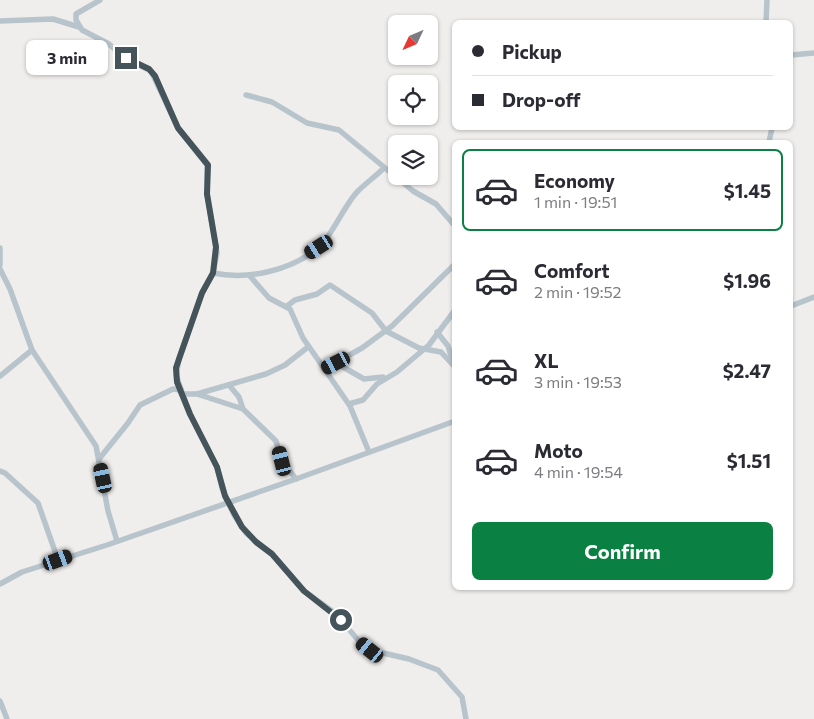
<!DOCTYPE html>
<meta charset="utf-8">
<style>
:root{--surface:#fff;--page:#f2f2f3;--text:#2b2b33;--muted:#7c7c81;--line:#e1e1e2;--accent:#0b8043}
body{margin:0;font-family:Commissioner,sans-serif;background:var(--page);color:var(--text);height:100vh;display:flex;flex-direction:column;font-size:19px;white-space:nowrap}
*{box-sizing:border-box;margin:0}
p{font-size:16px;color:var(--muted)}
.icon{flex:none;width:28px;height:28px;fill:none;stroke:currentColor;stroke-width:2;stroke-linecap:round;stroke-linejoin:round}
.map{position:relative;flex:1;overflow:hidden}
.panel{position:absolute;left:452px;top:140px;width:341px;height:450px;display:flex;flex-direction:column;background:var(--surface);border-radius:8px;box-shadow:0 1px 4px #0004}
.panel>*{flex:none}
.top-card{position:absolute;left:452px;top:20px;width:341px;height:110px;border-radius:8px;box-shadow:0 1px 4px #0004;display:grid;align-content:center;height:110px;padding:0 20px;background:var(--surface)}
.needle{width:32px;rotate:226deg}
.controls{position:absolute;left:388px;top:15px;display:grid;gap:10px}
.controls a{display:grid;place-items:center;width:50px;height:50px;border-radius:8px;background:var(--surface);box-shadow:0 1px 4px #0004;font-size:25px}
.end{position:absolute;width:22px;height:22px;margin:-11px;border:6px solid #45535b;background:#fff;box-shadow:0 0 0 2px #fff}
.from{border-radius:50%}
.bubble{position:absolute;height:35px;border-radius:8px;background:var(--surface);box-shadow:0 1px 4px #0004;font-size:16px;font-weight:700;line-height:35px;text-align:center}
.car{position:absolute;width:15px;height:30px;margin:-15px -8px;border-radius:6px;box-shadow:0 0 4px 1px #0007;background:linear-gradient(#222 24%,#8ab4d8 0 40%,#222 0 76%,#8ab4d8 0 86%,#222 0)}
.top-card b{display:flex;align-items:center;gap:18px;height:48px;font-size:19px}
.top-card b+b{border-top:1px solid var(--line)}
.top-card i{width:12px;height:12px;background:var(--text)}
ul{padding:9px 0 0;list-style:none}
li{display:flex;align-items:center;gap:15px;height:82px;margin:0 10px 8px;padding:0 10px;border:2px solid transparent;border-radius:8px}
li div{flex:1}
li b{display:block;font-size:19px}
li em{font-style:normal;font-weight:700}
li.active{border-color:var(--accent)}
li>.icon{width:45px;height:45px;stroke-width:1.5}
.primary-button{display:flex;gap:10px;margin-top:auto;padding:10px 20px}
.primary-button a{flex:1;height:58px;border-radius:8px;background:var(--accent);color:#fff;font-size:20px;font-weight:700;line-height:58px;text-align:center}
.map>svg:first-child{display:block}
</style>
<div class="map">
<svg width="814" height="719" viewBox="0 0 814 719">
<rect width="100%" height="100%" fill="#f0eded"/>
<g fill="none" stroke-linecap="round" stroke-linejoin="round">
<g stroke="#b8c4cb" stroke-width="5.5">
<polyline points="100,0 76,14 76,20 82,30 109,44 122,56 151,71 178,128 207,165 207,194 217,253 213,273 202,293 179,359 176,375 190,415 217,467 222,488 234,515 246,533 272,554 304,591 335,613 358,640 370,650 409,659 438,670 462,697 466,719"/>
<polyline points="0,21 53,19 79,27"/>
<polyline points="766,22 767,0"/>
<polyline points="791,55 814,53"/>
<polyline points="246,95 272,102 307,123 339,130 413,191 436,204 455,226"/>
<polyline points="769,142 772,128"/>
<polyline points="0,248 0,265"/>
<polyline points="455,256 455,284"/>
<polyline points="0,269 10,289 32,350 96,446 108,511 117,541"/>
<path d="M213,273C248,280 290,271 318,248C333,235 344,205 358,191C366,183 376,176 384,168"/>
<polyline points="249,275 269,298 290,309 303,338 350,406 369,452"/>
<polyline points="287,306 295,300 317,294 330,285 372,313 386,331 419,348 441,352 453,365"/>
<polyline points="791,306 814,297"/>
<polyline points="437,332 448,346 453,363"/>
<polyline points="336,363 364,379 383,377"/>
<polyline points="324,369 362,348 392,326 454,265"/>
<polyline points="0,376 32,350"/>
<polyline points="229,385 239,397 243,409"/>
<polyline points="182,394 197,394 266,374 285,365 308,347"/>
<polyline points="197,394 243,409 276,441 282,461 296,479"/>
<polyline points="349,404 363,400 377,384 397,372 429,345 455,310"/>
<polyline points="99,459 128,423 140,405 173,389 180,390"/>
<polyline points="0,471 5,473 38,503 58,560"/>
<polyline points="0,584 22,572 107,545 296,479 455,421"/>
<polyline points="0,701 7,719"/>
</g>
</g>
<g fill="none" stroke-linecap="round" stroke-linejoin="round">
<polyline stroke="#45535b" stroke-width="6" points="126,58 149,69 155,76 178,128 208,165 207,194 216,247 213,273 202,293 179,359 176,368 177,382 190,414 217,467 225,496 242,527 256,542 272,554 304,591 341,620"/>
</g>
</svg>
<div class="controls">
<a><svg class="needle" viewBox="-14 -14 28 28"><path d="M0-13l5 13h-10z" fill="#e53935"/><path d="M0 13l5-13h-10z" fill="#7c7c81"/></svg></a>
<a><svg class="icon" aria-label="locate" viewBox="0 0 24 24"><circle cx="12" cy="12" r="6"/><path d="M12 2v4M12 18v4M2 12h4M18 12h4"/></svg></a>
<a><svg class="icon" aria-label="layers" viewBox="0 0 24 24"><path d="M12 4l9 5-9 5-9-5zM3 14l9 5 9-5"/></svg></a>
</div>
<i class="end from" style="left:341px;top:620px"></i>
<i class="end" style="left:126px;top:58px"></i>
<div class="bubble" style="left:26px;top:40px;width:82px">3 min</div>
<i class="car" style="left:319px;top:247px;rotate:238deg"></i>
<i class="car" style="left:336px;top:363px;rotate:243deg"></i>
<i class="car" style="left:282px;top:461px;rotate:346deg"></i>
<i class="car" style="left:103px;top:478px;rotate:348deg"></i>
<i class="car" style="left:58px;top:560px;rotate:70deg"></i>
<i class="car" style="left:370px;top:650px;rotate:309deg"></i>
<div class="top-card">
<b><i class="from"></i>Pickup</b>
<b><i></i>Drop-off</b>
</div>
<section class="panel">
<ul>
<li class="active"><svg class="icon" aria-label="car" viewBox="0 0 24 24"><path d="M5 17H2v-5l4-1 3-4h7l3 4 3 1v5h-3M9 17h6M6 11h13"/><circle cx="7" cy="17" r="2"/><circle cx="17" cy="17" r="2"/></svg><div><b>Economy</b><p>1 min · 19:51</p></div><em>$1.45</em></li>
<li><svg class="icon" aria-label="car" viewBox="0 0 24 24"><path d="M5 17H2v-5l4-1 3-4h7l3 4 3 1v5h-3M9 17h6M6 11h13"/><circle cx="7" cy="17" r="2"/><circle cx="17" cy="17" r="2"/></svg><div><b>Comfort</b><p>2 min · 19:52</p></div><em>$1.96</em></li>
<li><svg class="icon" aria-label="car" viewBox="0 0 24 24"><path d="M5 17H2v-5l4-1 3-4h7l3 4 3 1v5h-3M9 17h6M6 11h13"/><circle cx="7" cy="17" r="2"/><circle cx="17" cy="17" r="2"/></svg><div><b>XL</b><p>3 min · 19:53</p></div><em>$2.47</em></li>
<li><svg class="icon" aria-label="car" viewBox="0 0 24 24"><path d="M5 17H2v-5l4-1 3-4h7l3 4 3 1v5h-3M9 17h6M6 11h13"/><circle cx="7" cy="17" r="2"/><circle cx="17" cy="17" r="2"/></svg><div><b>Moto</b><p>4 min · 19:54</p></div><em>$1.51</em></li>
</ul>
<div class="primary-button"><a>Confirm</a></div>
</section>
</div>
